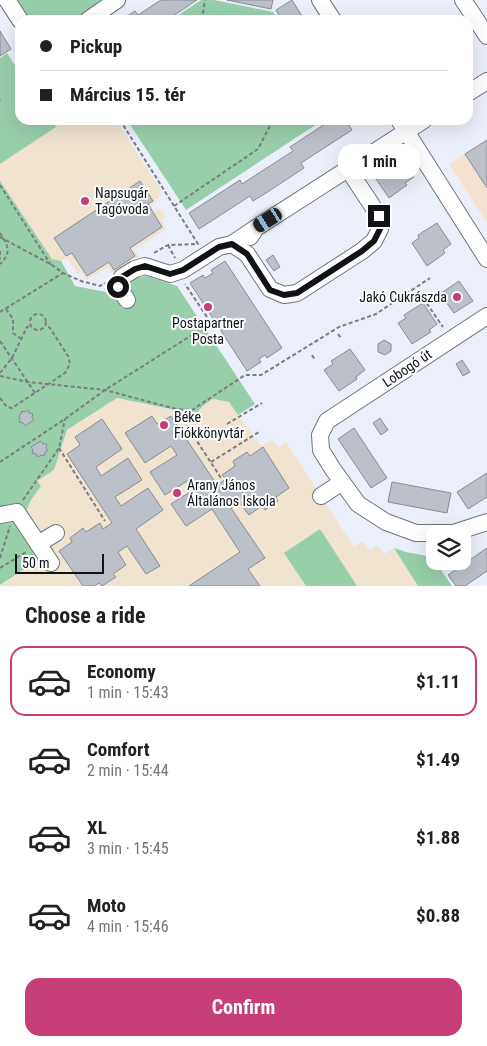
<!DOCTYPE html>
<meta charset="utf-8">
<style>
:root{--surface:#fff;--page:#f2f2f2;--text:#202124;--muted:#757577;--line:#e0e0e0;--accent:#c63d78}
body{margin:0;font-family:"Roboto Condensed",sans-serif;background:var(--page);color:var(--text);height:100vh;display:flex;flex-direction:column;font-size:19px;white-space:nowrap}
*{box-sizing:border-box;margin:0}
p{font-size:16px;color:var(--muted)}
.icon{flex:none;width:28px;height:28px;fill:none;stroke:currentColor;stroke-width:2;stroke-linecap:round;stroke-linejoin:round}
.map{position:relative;height:586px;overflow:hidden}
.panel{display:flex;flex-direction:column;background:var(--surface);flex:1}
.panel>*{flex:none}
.top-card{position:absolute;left:15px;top:15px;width:458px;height:110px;border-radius:15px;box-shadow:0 5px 20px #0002;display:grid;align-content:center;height:110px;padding:0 25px;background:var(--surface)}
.fabs{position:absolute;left:426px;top:525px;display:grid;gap:10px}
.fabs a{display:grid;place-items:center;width:45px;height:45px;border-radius:10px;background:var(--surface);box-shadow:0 5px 20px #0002;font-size:25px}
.scale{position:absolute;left:15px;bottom:12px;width:89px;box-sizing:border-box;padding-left:5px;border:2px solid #101215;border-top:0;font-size:14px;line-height:18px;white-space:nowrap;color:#101215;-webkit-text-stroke:4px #fcfdfe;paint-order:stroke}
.end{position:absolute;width:22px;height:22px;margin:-11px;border:6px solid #101215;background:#fff;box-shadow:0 0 0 2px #fff}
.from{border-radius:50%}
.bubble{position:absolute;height:35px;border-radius:15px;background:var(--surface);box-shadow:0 5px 20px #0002;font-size:16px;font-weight:700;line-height:35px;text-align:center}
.car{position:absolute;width:15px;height:30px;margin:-15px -8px;border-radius:6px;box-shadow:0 0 4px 1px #0007;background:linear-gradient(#222 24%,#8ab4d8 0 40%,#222 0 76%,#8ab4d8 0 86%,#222 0)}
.top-card b{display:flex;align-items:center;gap:18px;height:48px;font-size:19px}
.top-card b+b{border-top:1px solid var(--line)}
.top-card i{width:12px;height:12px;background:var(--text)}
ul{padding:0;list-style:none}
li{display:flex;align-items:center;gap:15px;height:70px;margin:0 10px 8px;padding:0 15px;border:2px solid transparent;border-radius:15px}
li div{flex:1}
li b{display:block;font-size:19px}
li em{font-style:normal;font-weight:700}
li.selected{border-color:var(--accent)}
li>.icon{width:45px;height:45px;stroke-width:1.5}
h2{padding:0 25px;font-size:22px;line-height:60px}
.cta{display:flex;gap:10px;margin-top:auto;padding:10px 25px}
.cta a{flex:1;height:58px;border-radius:15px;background:var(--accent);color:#fff;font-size:20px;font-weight:700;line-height:58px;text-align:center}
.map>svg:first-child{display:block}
</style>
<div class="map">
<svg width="487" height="586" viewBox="0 0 487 586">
<rect width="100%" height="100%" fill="#ebeff9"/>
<polygon fill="#f5e1d2" points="487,140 487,221 486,221 449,164"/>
<g fill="#f0e4d0">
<polygon points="66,120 116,120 161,190 159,198 155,200 156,202 151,206 155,212 161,209 166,217 161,220 166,229 134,250 139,257 113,274 108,267 87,280 81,272 78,274 67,258 61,261 52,259 0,181 0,164"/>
<polygon points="117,398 195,414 205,404 213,399 229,402 238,415 261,446 272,439 278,447 286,442 354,547 363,541 370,550 378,545 384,554 394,548 418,586 0,586 49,553 24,516 31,500 41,486 37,481 54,470 68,430"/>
</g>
<g fill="#98cfab">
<polygon points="16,0 104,0 74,20 29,20"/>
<polygon points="201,0 214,0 273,12 278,20 171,20"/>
<polygon points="7,53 20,73 20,120 51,120 56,127 0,164 0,58"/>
<polygon points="127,120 323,120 186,210"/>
<polygon points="0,181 52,259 61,261 75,286 111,293 122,308 133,300 126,288 134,278 146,276 177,286 255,404 238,415 229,402 213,399 205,404 195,414 117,398 67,430 54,470 37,481 41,486 31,500 24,515 49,553 0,585"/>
<polygon points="320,529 357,586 306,586 284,553"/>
<polygon points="394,548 406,552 432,557 452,586 418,586"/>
</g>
<g fill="#bcc0c9" stroke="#888c94">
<polygon points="161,0 197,0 167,20 121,20 135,11 138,15"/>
<polygon points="227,0 273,0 271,9"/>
<polygon points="292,0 302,16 305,20 282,20 276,10"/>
<polygon points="0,31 11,49 0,56"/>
<polygon points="331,120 346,120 352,130 301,163 304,168 266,193 253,201 250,196 199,229 189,213 240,180 242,184 293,151 290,147"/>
<polygon points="487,140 487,188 465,154"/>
<polygon points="399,156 414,177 405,183 407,185 389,198 374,176 382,171 381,168"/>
<polygon points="140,181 153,201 148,204 162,227 130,248 135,256 114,270 109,262 87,276 72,253 66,256 54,238"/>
<polygon points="437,223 451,244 443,250 445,253 427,266 412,243 419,238 418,235"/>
<polygon points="273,255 280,267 274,271 266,260"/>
<polygon points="225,261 282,348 267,358 265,355 259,359 261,362 247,371 190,283 203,275 205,278 213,273 211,270"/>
<polygon points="459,281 473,301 454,313 440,294"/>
<polygon points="423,303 437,324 429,330 431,332 412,344 398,323 406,318 404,315"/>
<polygon points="384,340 391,344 391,351 385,355 378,352 378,344"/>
<polygon points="350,349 365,370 356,377 357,379 339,391 324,370 333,364 331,361"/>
<polygon points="462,360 470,372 463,376 456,364"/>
<polygon points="28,410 29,413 33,414 32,417 34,420 25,426 23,423 19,422 20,418 19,416 21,414 22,411 25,412"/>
<polygon points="152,416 157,424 171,416 217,485 226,479 222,475 235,466 233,461 247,452 250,456 263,447 289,488 276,497 278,501 265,510 262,506 249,515 239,502 231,508 265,558 248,569 260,586 189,586 240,552 212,509 186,526 171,504 198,487 192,478 165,495 150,472 177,455 171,446 145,463 125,433"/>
<polygon points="380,418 388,430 381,435 373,423"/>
<polygon points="102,419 122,449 96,467 101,476 128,458 142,480 115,497 121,506 148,488 163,510 136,529 160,566 146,574 127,546 118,552 126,565 113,574 116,577 102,586 99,583 94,586 83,586 59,551 72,542 70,538 83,528 86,532 100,523 103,529 112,523 67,454 80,445 75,437"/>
<polygon points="354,428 387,478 371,488 338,439"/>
<polygon points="41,441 43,444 47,444 46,448 48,450 45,452 44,456 41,455 38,457 36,454 32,453 33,450 31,447"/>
<polygon points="487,473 487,497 468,509 457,492"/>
<polygon points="392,482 451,493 447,513 388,502"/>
<polygon points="487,548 487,571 465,586 456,586 448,575"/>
</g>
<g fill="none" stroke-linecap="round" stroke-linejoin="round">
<defs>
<g id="minor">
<polyline points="7,0 20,20"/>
<polyline points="320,0 333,20"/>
<polyline points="463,0 487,36"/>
<polyline points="88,20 117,0"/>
<polyline points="468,93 487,81"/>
<polyline points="399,120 487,259"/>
<polyline points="256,228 232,244 247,254 270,289 284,295 297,293 362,251 374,241 380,229 379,216 348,169"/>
<polyline points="250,237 256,228 424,120"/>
<polyline points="127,300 118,287 122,277 135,269 145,266 170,274 183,270 219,247 232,244"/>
<polyline points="487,316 327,421 320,435 321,450 332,468 358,504 386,522 416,533 453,533 487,522"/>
<polyline points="321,496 342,482"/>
<polyline points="0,515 17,512 51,563"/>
<polyline points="38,544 56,533"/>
</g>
</defs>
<use href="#minor" stroke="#70747c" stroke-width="18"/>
<g stroke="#7a7d83" stroke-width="2" stroke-dasharray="4 2.5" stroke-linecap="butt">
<polyline points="202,20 205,0"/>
<polyline points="0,101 0,100"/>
<polyline points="120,120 198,244 168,245 154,253"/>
<polyline points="0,185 51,265"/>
<polyline points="174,206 258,149 273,120"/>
<path d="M0,233C8,245 12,253 0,264"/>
<polyline points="0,237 52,265 63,273 81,281 100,286 105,283"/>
<polyline points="168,245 175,258"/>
<polyline points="0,251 0,259"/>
<polyline points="423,298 443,327"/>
<polyline points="6,309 13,319 13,333 21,339"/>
<polyline points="0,312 63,273"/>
<circle cx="38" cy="322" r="8"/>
<polyline points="338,334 341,338"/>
<polyline points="0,341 35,393"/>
<polyline points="312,355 315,360"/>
<polyline points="0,373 12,358 27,327 31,326"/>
<polyline points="0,376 28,382 105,390 176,409 192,410 245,375 261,375 339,327 376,314 430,278"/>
<polyline points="0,398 7,407 12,408 65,373 70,364 68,356 50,328 46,325"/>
<polyline points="176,409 221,478"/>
<polyline points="227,424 262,403"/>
<polyline points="59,448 105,521"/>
<polyline points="0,462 65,419 105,390 211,323 185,284"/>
<polyline points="211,462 259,432"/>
<polyline points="23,500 59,448 65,419"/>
<polyline points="0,558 10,526"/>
<polyline points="0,568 26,552"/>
</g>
<use href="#minor" stroke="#fff" stroke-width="16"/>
</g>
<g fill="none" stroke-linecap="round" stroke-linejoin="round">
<polyline stroke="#101215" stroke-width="6" points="118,287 122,277 135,269 145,266 170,274 183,270 219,247 232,244 247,254 270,290 284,295 297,293 362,251 374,241 380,229 379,216"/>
</g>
<g fill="#c63d78" stroke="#fcfdfe" stroke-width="2">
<circle cx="85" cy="201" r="5"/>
<circle cx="457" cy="297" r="5"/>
<circle cx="208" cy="307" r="5"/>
<circle cx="164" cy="425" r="5"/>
<circle cx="177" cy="493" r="5"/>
</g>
<g text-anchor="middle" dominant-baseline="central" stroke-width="4" stroke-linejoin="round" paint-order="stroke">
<g font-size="14" fill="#101215" stroke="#fcfdfe" text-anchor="start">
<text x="95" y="193">Napsugár<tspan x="95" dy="16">Tagóvoda</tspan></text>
<text x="447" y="297" text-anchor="end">Jakó Cukrászda</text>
<text x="208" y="323" text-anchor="middle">Postapartner<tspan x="208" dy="16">Posta</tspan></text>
<text x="174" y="417">Béke<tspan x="174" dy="16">Fiókkönyvtár</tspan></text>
<text x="187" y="485">Arany János<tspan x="187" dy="16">Általános Iskola</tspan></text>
</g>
<g font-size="14" fill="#101215" stroke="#fcfdfe">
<text transform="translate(407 368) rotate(-34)">Lobogó út</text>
</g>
</g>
</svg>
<div class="fabs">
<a><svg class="icon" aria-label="layers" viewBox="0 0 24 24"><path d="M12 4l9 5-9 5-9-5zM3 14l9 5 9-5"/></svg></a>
</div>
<div class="scale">50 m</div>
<i class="end from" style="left:118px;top:287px"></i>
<i class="end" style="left:379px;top:216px"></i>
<div class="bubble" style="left:338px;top:144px;width:82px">1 min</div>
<i class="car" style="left:268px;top:220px;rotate:238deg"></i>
<div class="top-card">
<b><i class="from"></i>Pickup</b>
<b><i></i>Március 15. tér</b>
</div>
</div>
<section class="panel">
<h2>Choose a ride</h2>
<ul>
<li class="selected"><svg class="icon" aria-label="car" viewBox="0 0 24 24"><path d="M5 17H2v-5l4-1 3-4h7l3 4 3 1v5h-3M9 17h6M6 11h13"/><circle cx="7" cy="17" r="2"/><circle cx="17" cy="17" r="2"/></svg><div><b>Economy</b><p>1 min · 15:43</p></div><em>$1.11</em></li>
<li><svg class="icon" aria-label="car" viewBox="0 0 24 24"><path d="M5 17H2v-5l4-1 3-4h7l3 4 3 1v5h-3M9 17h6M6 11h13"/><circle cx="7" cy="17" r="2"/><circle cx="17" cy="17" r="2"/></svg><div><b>Comfort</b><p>2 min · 15:44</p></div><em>$1.49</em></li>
<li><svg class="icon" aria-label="car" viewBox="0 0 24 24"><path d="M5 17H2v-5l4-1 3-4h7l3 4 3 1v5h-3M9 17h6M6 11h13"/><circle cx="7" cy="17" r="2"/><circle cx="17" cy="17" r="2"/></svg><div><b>XL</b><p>3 min · 15:45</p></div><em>$1.88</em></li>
<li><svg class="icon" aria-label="car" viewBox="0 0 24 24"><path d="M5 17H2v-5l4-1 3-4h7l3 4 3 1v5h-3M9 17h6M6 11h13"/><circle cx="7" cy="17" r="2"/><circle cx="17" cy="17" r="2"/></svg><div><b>Moto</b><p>4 min · 15:46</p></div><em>$0.88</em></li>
</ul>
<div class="cta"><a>Confirm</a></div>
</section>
